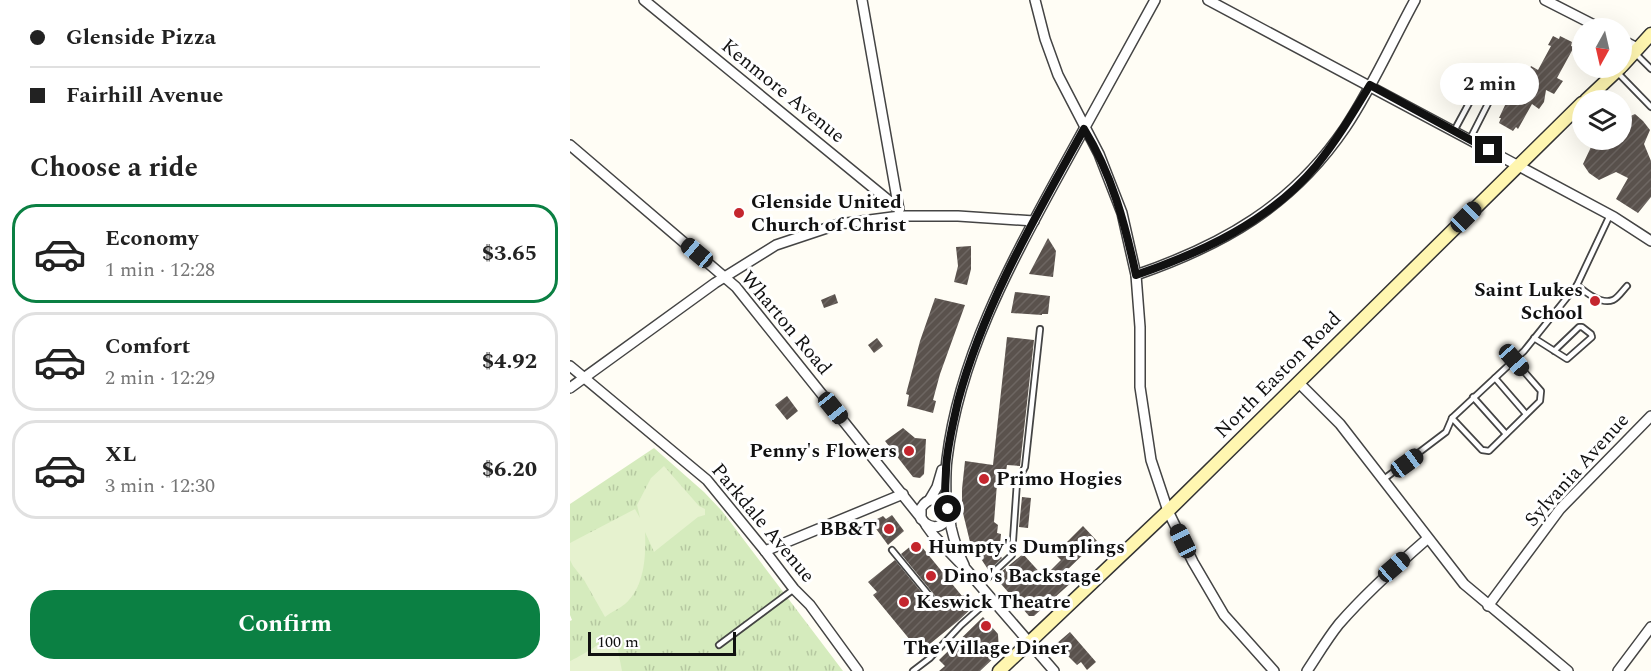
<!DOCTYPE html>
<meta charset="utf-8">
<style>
:root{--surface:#fff;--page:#f6f6f6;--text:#222;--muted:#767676;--line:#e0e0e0;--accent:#0b8043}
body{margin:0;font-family:Spectral,serif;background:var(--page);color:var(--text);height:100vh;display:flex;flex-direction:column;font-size:22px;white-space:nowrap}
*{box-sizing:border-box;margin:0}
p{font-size:20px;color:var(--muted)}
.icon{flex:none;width:33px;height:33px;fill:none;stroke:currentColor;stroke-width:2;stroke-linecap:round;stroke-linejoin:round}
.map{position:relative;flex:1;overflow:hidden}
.drawer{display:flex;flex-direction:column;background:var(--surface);width:570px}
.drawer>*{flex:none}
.hud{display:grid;align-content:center;height:132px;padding:0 30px;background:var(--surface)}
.needle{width:39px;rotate:188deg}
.fabs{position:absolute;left:1002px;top:18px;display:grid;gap:12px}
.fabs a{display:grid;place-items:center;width:60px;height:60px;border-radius:50%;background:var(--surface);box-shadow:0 6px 24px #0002;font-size:30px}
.scale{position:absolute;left:18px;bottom:15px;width:148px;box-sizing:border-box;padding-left:6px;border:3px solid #111;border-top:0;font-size:16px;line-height:21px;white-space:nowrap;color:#111;-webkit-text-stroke:4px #fff;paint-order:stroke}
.end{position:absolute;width:27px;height:27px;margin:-14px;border:8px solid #111;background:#fff;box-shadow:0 0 0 3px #fff}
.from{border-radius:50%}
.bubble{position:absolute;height:42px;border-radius:21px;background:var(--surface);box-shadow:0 6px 24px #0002;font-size:20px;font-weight:700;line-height:42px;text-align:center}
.car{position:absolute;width:18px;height:36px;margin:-18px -9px;border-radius:8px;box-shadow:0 0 4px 2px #0007;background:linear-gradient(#222 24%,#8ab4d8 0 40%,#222 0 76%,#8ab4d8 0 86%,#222 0)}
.hud b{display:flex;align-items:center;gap:21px;height:57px;font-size:22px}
.hud b+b{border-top:2px solid var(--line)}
.hud i{width:15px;height:15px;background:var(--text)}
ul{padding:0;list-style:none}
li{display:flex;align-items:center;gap:18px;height:99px;margin:0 12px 9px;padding:0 18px;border:3px solid var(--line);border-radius:24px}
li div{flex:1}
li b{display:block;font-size:22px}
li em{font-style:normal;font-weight:700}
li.selected{border-color:var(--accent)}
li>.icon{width:54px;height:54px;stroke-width:1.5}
h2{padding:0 30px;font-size:27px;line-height:72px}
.button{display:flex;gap:12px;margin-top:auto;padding:12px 30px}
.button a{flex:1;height:69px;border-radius:24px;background:var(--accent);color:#fff;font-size:24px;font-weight:700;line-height:69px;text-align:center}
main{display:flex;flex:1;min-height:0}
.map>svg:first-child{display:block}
</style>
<main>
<section class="drawer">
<div class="hud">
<b><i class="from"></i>Glenside Pizza</b>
<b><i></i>Fairhill Avenue</b>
</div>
<h2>Choose a ride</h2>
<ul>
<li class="selected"><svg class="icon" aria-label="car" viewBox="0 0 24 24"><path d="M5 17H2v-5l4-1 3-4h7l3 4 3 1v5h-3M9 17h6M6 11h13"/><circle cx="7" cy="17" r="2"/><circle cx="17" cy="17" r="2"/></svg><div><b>Economy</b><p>1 min · 12:28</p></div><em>$3.65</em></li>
<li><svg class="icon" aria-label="car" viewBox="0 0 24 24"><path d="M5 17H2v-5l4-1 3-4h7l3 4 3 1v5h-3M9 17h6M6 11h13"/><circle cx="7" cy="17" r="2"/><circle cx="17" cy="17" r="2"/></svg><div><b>Comfort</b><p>2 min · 12:29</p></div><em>$4.92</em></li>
<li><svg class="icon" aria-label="car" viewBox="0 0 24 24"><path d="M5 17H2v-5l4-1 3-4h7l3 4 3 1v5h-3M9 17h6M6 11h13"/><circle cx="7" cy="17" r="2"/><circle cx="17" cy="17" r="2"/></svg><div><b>XL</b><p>3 min · 12:30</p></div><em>$6.20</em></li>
</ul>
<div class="button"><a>Confirm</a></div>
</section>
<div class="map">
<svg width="1081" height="671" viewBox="0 0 1081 671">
<defs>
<pattern id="park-tufts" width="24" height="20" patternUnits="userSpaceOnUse" patternTransform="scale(1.5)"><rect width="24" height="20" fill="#d5ebbd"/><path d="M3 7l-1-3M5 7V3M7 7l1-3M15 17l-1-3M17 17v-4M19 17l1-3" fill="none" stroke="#b6c8a1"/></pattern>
<pattern id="building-hatch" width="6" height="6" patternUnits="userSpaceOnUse" patternTransform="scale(1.5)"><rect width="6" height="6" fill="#5a524d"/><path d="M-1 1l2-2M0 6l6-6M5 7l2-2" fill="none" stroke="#6d6662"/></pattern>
</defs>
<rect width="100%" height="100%" fill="#fffdf5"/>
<polygon fill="url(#park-tufts)" points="84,448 134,492 152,511 273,671 0,671 0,621 2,620 0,615 0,504"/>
<g fill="#e6f2cf">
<path d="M94,466L129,506L135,509V515L128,517L84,552L75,532C76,555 75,587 55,604C49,609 41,612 35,617L14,580L3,566L0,560V543L65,509L70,518L67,505L81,478Z"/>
<path d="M38,637L46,640L52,671H0V661C9,657 31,644 38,637Z"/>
</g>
<g fill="url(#building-hatch)">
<polygon points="983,36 989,39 990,36 1002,42 1001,46 1004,47 987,78 993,81 984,94 976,90 974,102 969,109 962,104 948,129 946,127 943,131 929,123 931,118 929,118 936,103 928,100 937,82 945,87 950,77 956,75 961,66 968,70 981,46 978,45"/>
<polygon points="1065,114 1073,121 1080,130 1074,144 1081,161 1081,197 1068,213 1046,199 1058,178 1046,172 1029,180 1019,173 1013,164 1021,147 1018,140 1052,140 1052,120"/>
<polygon points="478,238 486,251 483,277 459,274"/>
<polygon points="401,246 401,269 397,285 384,282 388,266 386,247"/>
<polygon points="445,292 480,296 478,314 472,314 472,315 441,313"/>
<polygon points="265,294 268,303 254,308 251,300"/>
<polygon points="365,298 395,305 370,374 363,400 366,401 363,413 337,406 339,395 336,394 350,341"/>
<polygon points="437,337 464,340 450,466 437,465 434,484 427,484 424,522 428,525 427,533 431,534 429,554 432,558 419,571 400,542 392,509 392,489 395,461 423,465"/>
<polygon points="307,338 313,346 304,353 298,345"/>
<polygon points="217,396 228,411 217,420 205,405"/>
<polygon points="333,428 345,438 356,439 354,474 350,478 343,477 315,441"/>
<polygon points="452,497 461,498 458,528 449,527"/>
<polygon points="322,515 334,531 318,545 301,522 313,516 316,519"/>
<polygon points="513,526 527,541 495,572 503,581 464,616 459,616 425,577 453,554 474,577 491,560 485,554"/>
<polygon points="347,541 392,596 394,595 404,606 388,621 350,652 303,595 307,592 298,582 325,560 365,609 370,610 371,603 331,554"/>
<polygon points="413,617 428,634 429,653 410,671 369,671 375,666 369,660"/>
<polygon points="500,632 526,662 517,670 511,662 507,665 486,644"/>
</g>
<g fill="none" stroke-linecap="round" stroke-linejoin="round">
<defs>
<g id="lane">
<polyline points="1066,54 1081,69"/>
<polyline points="1047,72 1081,107"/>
<polyline points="884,131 918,68 932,76 900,139"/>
<path d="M1007,285C1015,292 1031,305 1043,300C1048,298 1053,290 1057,286"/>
<polyline points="964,338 997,359 1022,337 1021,334 1012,327 1009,327 984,351"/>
<polyline points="925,378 956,414"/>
<polyline points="903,397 936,434"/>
<polyline points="882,418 912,450 919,451 970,401 971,391 944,360"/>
<polyline points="814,479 876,432 882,418 954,351 1007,285 1040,215"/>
<polyline points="322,550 368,606"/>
<polyline points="409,586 442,555 447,482 455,467 470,329"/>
<polyline points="149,645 224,589"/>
<polyline points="343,671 360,658 391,625 420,599"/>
</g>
<g id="street">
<polyline points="74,0 329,209"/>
<polyline points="292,0 329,210"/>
<polyline points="465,0 475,39 488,75 529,154 552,213 566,275 570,327 570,387 581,460 598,511 623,562 654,615 704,671"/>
<polyline points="638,0 1044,217 1081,241"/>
<polyline points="975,0 1030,28"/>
<polyline points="1052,40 1069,49"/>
<path d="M0,145L166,287L355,523C366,531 377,525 378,512"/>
<path d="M566,275C653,245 722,206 775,128C802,88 822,42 845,0"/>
<polyline points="0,366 137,480 195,551 224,589 240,605 288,671"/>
<polyline points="728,382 770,424 894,584 998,671"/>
<polyline points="0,388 145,283 206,245 269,224 330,216 388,216 464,221"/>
<polyline points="360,499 367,487 372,470"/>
<path d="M376,505C376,490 375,474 377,459C389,359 438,268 486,180C519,120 552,60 585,0"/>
<path d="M351,519V508C357,498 372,494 377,508C380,513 380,521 381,527C384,540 388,553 394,565"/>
<polyline points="356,525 364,536 395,568 484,671"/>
<polyline points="195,551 333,494"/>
<polyline points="918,606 990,509 1081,416"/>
<path d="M737,671C747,656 757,639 769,624C796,593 826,566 857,539"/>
<polyline points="1048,671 1081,627"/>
</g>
<g id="secondary">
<polyline points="1052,66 1081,34"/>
<polyline points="1016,100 1050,68"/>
<polyline points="429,671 598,511 1012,103"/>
</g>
</defs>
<use href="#lane" stroke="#444" stroke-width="8"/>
<use href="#street" stroke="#444" stroke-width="12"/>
<use href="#secondary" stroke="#333" stroke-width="15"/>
<use href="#lane" stroke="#fff" stroke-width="4.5"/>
<use href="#street" stroke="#fff" stroke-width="9"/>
<use href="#secondary" stroke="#fff6b0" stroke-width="12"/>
</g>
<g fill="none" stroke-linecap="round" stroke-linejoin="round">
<path stroke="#111" stroke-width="8" d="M378,509C373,499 376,481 376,469C377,446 383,424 388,401C414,304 466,216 514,129C542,174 555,224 566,275C633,252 700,221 746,166C767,140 783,113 800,85L919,150"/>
</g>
<g fill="#c4262e" stroke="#fff" stroke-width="2">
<circle cx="169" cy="213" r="6"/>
<circle cx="1025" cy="301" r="6"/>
<circle cx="339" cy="451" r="6"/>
<circle cx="414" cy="479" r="6"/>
<circle cx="319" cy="529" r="6"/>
<circle cx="346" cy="547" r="6"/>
<circle cx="361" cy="576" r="6"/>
<circle cx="334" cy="602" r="6"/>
<circle cx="416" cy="626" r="6"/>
</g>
<g text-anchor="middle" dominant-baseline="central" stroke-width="6" stroke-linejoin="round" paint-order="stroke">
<g font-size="20" fill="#111" stroke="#fff">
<text transform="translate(213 91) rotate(39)">Kenmore Avenue</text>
<text transform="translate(216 323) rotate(50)">Wharton Road</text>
<text transform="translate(708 375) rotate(-45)">North Easton Road</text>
<text transform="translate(1007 470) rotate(-48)">Sylvania Avenue</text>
<text transform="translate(193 523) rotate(50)">Parkdale Avenue</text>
</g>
<g font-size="20" font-weight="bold" fill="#111" stroke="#fff" text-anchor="start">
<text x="181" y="202">Glenside United<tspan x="181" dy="23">Church of Christ</tspan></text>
<text x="1013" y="290" text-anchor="end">Saint Lukes<tspan x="1013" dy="23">School</tspan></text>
<text x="327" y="451" text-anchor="end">Penny's Flowers</text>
<text x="426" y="479">Primo Hogies</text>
<text x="307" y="529" text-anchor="end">BB&amp;T</text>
<text x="358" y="547">Humpty's Dumplings</text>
<text x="373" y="576">Dino's Backstage</text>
<text x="346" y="602">Keswick Theatre</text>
<text x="416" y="648" text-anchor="middle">The Village Diner</text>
</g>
</g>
</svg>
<div class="fabs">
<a><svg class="needle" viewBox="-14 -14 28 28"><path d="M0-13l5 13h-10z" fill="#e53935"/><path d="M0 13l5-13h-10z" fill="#767676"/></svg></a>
<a><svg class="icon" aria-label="layers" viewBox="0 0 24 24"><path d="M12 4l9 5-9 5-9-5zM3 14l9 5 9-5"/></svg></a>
</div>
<div class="scale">100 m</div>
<i class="end from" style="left:378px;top:509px"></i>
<i class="end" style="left:919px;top:150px"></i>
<div class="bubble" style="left:870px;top:63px;width:99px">2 min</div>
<i class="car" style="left:896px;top:217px;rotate:45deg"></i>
<i class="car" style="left:127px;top:253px;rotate:310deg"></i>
<i class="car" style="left:944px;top:360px;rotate:139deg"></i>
<i class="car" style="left:263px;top:408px;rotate:141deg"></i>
<i class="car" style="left:837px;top:463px;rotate:54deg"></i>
<i class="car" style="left:613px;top:541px;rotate:334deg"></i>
<i class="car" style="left:824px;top:567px;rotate:49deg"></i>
</div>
</main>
